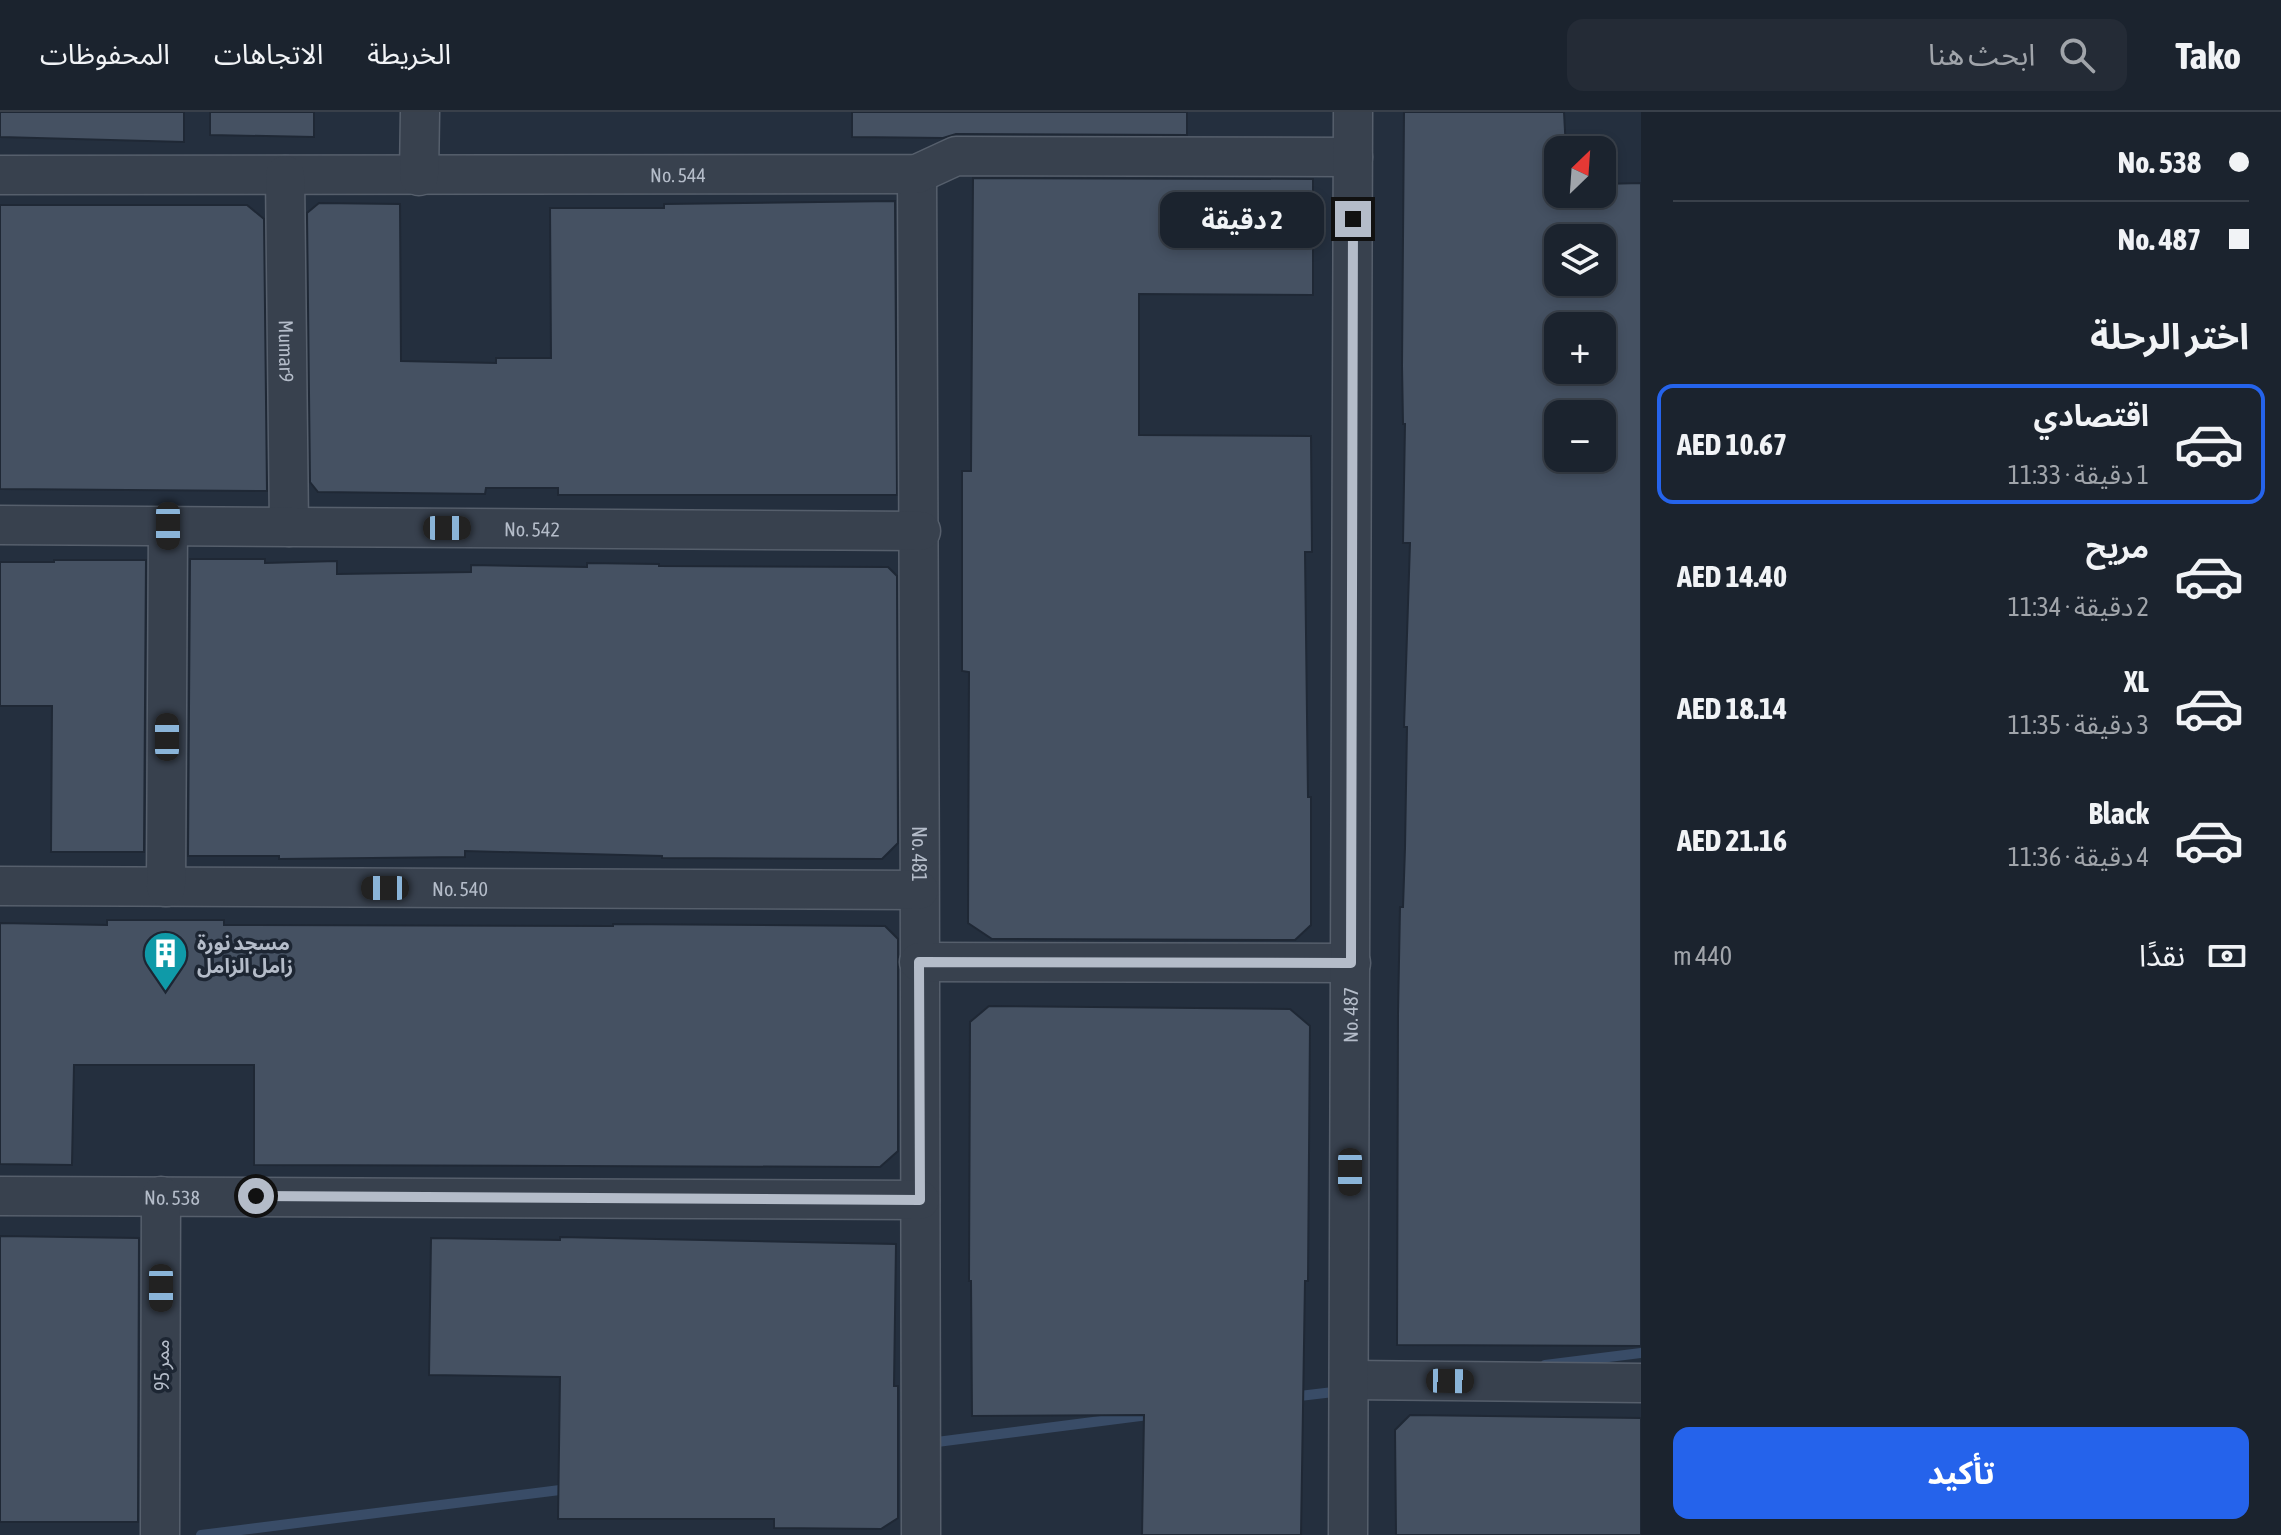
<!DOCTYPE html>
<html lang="ar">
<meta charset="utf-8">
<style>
:root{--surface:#1b232e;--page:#242b36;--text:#f1f3f6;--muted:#a0a4aa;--line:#39404a;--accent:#2563eb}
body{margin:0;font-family:"Asap Condensed","Noto Sans Arabic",sans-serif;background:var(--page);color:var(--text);direction:rtl;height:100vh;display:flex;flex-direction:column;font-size:30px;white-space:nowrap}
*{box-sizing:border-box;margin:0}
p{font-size:26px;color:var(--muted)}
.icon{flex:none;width:44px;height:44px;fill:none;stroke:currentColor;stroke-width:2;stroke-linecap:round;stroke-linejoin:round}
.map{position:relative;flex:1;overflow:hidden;direction:ltr}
.details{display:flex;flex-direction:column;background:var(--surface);width:640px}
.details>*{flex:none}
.guide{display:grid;align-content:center;height:176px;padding:0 32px;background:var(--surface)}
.needle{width:52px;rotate:25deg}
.controls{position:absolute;left:1544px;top:24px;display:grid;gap:16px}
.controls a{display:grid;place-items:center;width:72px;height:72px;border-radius:16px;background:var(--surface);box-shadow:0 4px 12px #0003,0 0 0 2px var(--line);font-size:40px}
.end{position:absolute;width:36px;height:36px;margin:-18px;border:10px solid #b4bcc9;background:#111;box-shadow:0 0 0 4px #111}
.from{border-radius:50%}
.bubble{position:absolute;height:56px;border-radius:16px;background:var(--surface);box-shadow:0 4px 12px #0003,0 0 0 2px var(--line);font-size:26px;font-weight:700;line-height:56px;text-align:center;direction:rtl}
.car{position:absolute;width:24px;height:48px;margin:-24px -12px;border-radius:10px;box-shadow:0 0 6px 2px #0007;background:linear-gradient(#222 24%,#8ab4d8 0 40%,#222 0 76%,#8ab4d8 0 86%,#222 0)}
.guide b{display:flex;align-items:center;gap:28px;height:76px;font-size:30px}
.guide b+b{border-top:2px solid var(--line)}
.guide i{width:20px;height:20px;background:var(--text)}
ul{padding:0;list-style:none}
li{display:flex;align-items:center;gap:24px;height:120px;margin:0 16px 12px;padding:0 16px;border:4px solid transparent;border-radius:16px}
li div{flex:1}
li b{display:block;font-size:30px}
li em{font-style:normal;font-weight:700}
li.selected{border-color:var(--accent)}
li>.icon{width:72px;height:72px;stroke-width:1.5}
h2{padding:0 32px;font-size:36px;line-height:96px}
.pay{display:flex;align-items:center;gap:20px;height:88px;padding:0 32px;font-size:30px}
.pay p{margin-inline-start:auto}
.button{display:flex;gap:16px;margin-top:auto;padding:16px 32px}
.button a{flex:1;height:92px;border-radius:16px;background:var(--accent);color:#fff;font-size:32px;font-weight:700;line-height:92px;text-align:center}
header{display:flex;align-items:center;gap:48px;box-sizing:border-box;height:112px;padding:0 40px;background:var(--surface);border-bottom:2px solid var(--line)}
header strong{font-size:38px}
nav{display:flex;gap:44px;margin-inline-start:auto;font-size:28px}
.search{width:560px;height:72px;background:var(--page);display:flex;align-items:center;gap:20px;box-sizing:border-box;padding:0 28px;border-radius:16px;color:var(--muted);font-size:30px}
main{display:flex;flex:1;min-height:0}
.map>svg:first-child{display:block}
</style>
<header>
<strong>Tako</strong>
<div class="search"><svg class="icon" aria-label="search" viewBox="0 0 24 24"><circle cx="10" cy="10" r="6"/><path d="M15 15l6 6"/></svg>ابحث هنا</div>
<nav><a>الخريطة</a><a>الاتجاهات</a><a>المحفوظات</a></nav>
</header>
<main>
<section class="details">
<div class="guide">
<b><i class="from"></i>No. 538</b>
<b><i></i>No. 487</b>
</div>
<h2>اختر الرحلة</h2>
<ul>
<li class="selected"><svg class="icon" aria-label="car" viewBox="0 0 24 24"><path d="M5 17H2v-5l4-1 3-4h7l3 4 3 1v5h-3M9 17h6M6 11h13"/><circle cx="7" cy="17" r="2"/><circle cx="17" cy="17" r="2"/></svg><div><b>اقتصادي</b><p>1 دقيقة · 11:33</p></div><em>AED 10.67</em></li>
<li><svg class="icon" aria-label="car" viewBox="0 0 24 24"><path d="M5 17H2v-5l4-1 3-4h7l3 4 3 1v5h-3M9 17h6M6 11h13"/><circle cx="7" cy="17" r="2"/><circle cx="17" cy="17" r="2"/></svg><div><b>مريح</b><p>2 دقيقة · 11:34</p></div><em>AED 14.40</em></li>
<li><svg class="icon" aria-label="car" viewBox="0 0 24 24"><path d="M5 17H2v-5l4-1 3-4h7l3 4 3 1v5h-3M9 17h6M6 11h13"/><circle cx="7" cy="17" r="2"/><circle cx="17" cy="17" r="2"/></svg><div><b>XL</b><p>3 دقيقة · 11:35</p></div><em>AED 18.14</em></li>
<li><svg class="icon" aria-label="car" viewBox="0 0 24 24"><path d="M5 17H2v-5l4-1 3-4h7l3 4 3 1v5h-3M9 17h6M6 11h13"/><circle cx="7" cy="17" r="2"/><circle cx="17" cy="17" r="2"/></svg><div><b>Black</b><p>4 دقيقة · 11:36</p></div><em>AED 21.16</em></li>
</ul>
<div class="pay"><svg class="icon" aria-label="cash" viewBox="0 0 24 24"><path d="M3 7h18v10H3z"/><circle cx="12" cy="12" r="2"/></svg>نقدًا<p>440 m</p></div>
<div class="button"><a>تأكيد</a></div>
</section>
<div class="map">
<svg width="1641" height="1423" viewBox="0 0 1641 1423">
<rect width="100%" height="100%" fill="#242f3e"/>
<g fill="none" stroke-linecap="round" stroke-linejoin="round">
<g stroke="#394c67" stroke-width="10">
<polyline points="1545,1253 1641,1241"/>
<polyline points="1291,1285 1342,1279"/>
<polyline points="929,1331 1156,1302"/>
<polyline points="201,1423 568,1377"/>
</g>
</g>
<g fill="#455162" stroke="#1f2835" stroke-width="2" fill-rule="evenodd">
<polygon points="0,0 184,0 184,30 0,25"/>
<polygon points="210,0 314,0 314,25 210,23"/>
<polygon points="852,0 1187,0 1187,23 956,22 943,26 852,25"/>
<path d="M1404,0H1564L1566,38H1558V82H1602V72L1641,71V1234L1397,1233L1398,902L1400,795H1403L1405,736L1407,615H1404L1410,431H1403L1405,312H1403L1402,254ZM1558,126H1602V170H1558ZM1558,214H1602V258H1558ZM1558,302H1602V346H1558Z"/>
<polygon points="973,66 1313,67 1313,183 1139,182 1139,323 1311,324 1312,440 1305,440 1308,685 1311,685 1311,813 1295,828 992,827 968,811 969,560 962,559 962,359 971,359"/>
<polygon points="895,89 897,383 558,383 558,376 486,376 485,382 318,380 310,370 307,101 319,91 400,92 401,249 496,251 496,246 551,246 550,96 664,96 664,92"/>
<polygon points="0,93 247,93 264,107 267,379 0,377"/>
<polygon points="190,447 265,447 265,451 337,449 337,462 471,460 471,453 587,455 587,451 659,452 659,454 888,455 897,464 898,731 882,747 662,746 662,744 465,739 465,745 279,747 279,744 188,744"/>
<polygon points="54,448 146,448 144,740 51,740 52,594 0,594 0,450 54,450"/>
<polygon points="107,808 224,808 224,813 613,814 613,812 885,814 898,827 898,1039 880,1055 254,1053 254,953 74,953 72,1053 0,1052 0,811 107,813"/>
<polygon points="989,894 1290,897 1310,914 1308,1169 1305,1169 1301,1423 1142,1423 1144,1303 972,1304 971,1169 969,1169 970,910"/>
<polygon points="0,1124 139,1126 138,1410 0,1410"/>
<polygon points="560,1125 896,1132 894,1274 898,1274 898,1406 881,1417 774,1416 774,1407 558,1407 560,1265 429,1263 431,1126 560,1128"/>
<polygon points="1410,1303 1641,1306 1641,1423 1396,1423 1395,1318"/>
</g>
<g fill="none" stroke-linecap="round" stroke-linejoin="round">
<defs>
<g id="street">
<path id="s1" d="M917,62C922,516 918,969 921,1423"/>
<path id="s2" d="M0,63L917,62L956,44L1353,45"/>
<path id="s3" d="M285,63L289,415"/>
<polyline points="419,64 420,0"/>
<path id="s4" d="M0,413L921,419"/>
<path id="s5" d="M0,774L919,778"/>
<polyline points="166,775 168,414"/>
<polyline points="919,850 1351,851"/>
<path id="s6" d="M0,1084L920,1088"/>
<polyline points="1350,1268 1641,1271"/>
<polyline points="160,1423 161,1084"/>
<path id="s7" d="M1348,1423L1353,0"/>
</g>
</defs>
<use href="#street" stroke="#565f6c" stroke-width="41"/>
<use href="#street" stroke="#38414e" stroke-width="38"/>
</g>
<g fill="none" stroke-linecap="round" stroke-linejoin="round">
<polyline stroke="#b4bcc9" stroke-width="10" points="256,1084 920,1088 919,850 1351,851 1353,107"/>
</g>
<defs>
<symbol id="building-pin" viewBox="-11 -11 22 30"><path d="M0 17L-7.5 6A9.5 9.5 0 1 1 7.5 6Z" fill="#0f9aa8" stroke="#1d2633"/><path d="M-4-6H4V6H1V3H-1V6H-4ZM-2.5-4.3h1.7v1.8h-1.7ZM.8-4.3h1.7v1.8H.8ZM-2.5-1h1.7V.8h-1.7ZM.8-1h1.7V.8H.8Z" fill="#fff"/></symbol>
</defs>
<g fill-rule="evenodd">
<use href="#building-pin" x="140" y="816" width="51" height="69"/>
</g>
<g text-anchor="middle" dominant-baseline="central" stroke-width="7" stroke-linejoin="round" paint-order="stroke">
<g font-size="20" fill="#b4bcc9" stroke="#1d2633">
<text stroke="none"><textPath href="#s2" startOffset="678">No. 544</textPath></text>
<text stroke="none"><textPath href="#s3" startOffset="176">Mumar9</textPath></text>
<text stroke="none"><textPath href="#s4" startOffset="532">No. 542</textPath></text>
<text stroke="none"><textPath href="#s1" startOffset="680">No. 481</textPath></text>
<text stroke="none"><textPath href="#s5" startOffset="460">No. 540</textPath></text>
<text stroke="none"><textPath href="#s7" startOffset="520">No. 487</textPath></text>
<text stroke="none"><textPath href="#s6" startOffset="172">No. 538</textPath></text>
<text transform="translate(161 1253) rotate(-90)">ممر 95</text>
</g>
<g font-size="20" font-weight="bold" fill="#b4bcc9" stroke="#1d2633" text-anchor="start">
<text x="197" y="830">مسجد نورة<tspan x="197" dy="23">زامل الزامل</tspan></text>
</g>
</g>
</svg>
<div class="controls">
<a><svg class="needle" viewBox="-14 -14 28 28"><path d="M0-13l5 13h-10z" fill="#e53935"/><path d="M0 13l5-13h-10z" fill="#a0a4aa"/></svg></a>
<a><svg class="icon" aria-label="layers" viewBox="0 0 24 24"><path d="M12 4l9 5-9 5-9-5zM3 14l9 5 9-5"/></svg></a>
<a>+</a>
<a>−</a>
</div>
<i class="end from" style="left:256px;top:1084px"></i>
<i class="end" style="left:1353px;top:107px"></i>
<div class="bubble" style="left:1160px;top:80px;width:164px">2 دقيقة</div>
<i class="car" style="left:168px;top:414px;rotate:180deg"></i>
<i class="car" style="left:447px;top:416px;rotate:90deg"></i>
<i class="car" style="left:167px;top:625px;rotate:0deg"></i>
<i class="car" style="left:385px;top:776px;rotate:270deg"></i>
<i class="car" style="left:1350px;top:1060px;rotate:180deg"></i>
<i class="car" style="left:161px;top:1176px;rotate:180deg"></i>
<i class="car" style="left:1450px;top:1269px;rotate:91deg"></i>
</div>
</main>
